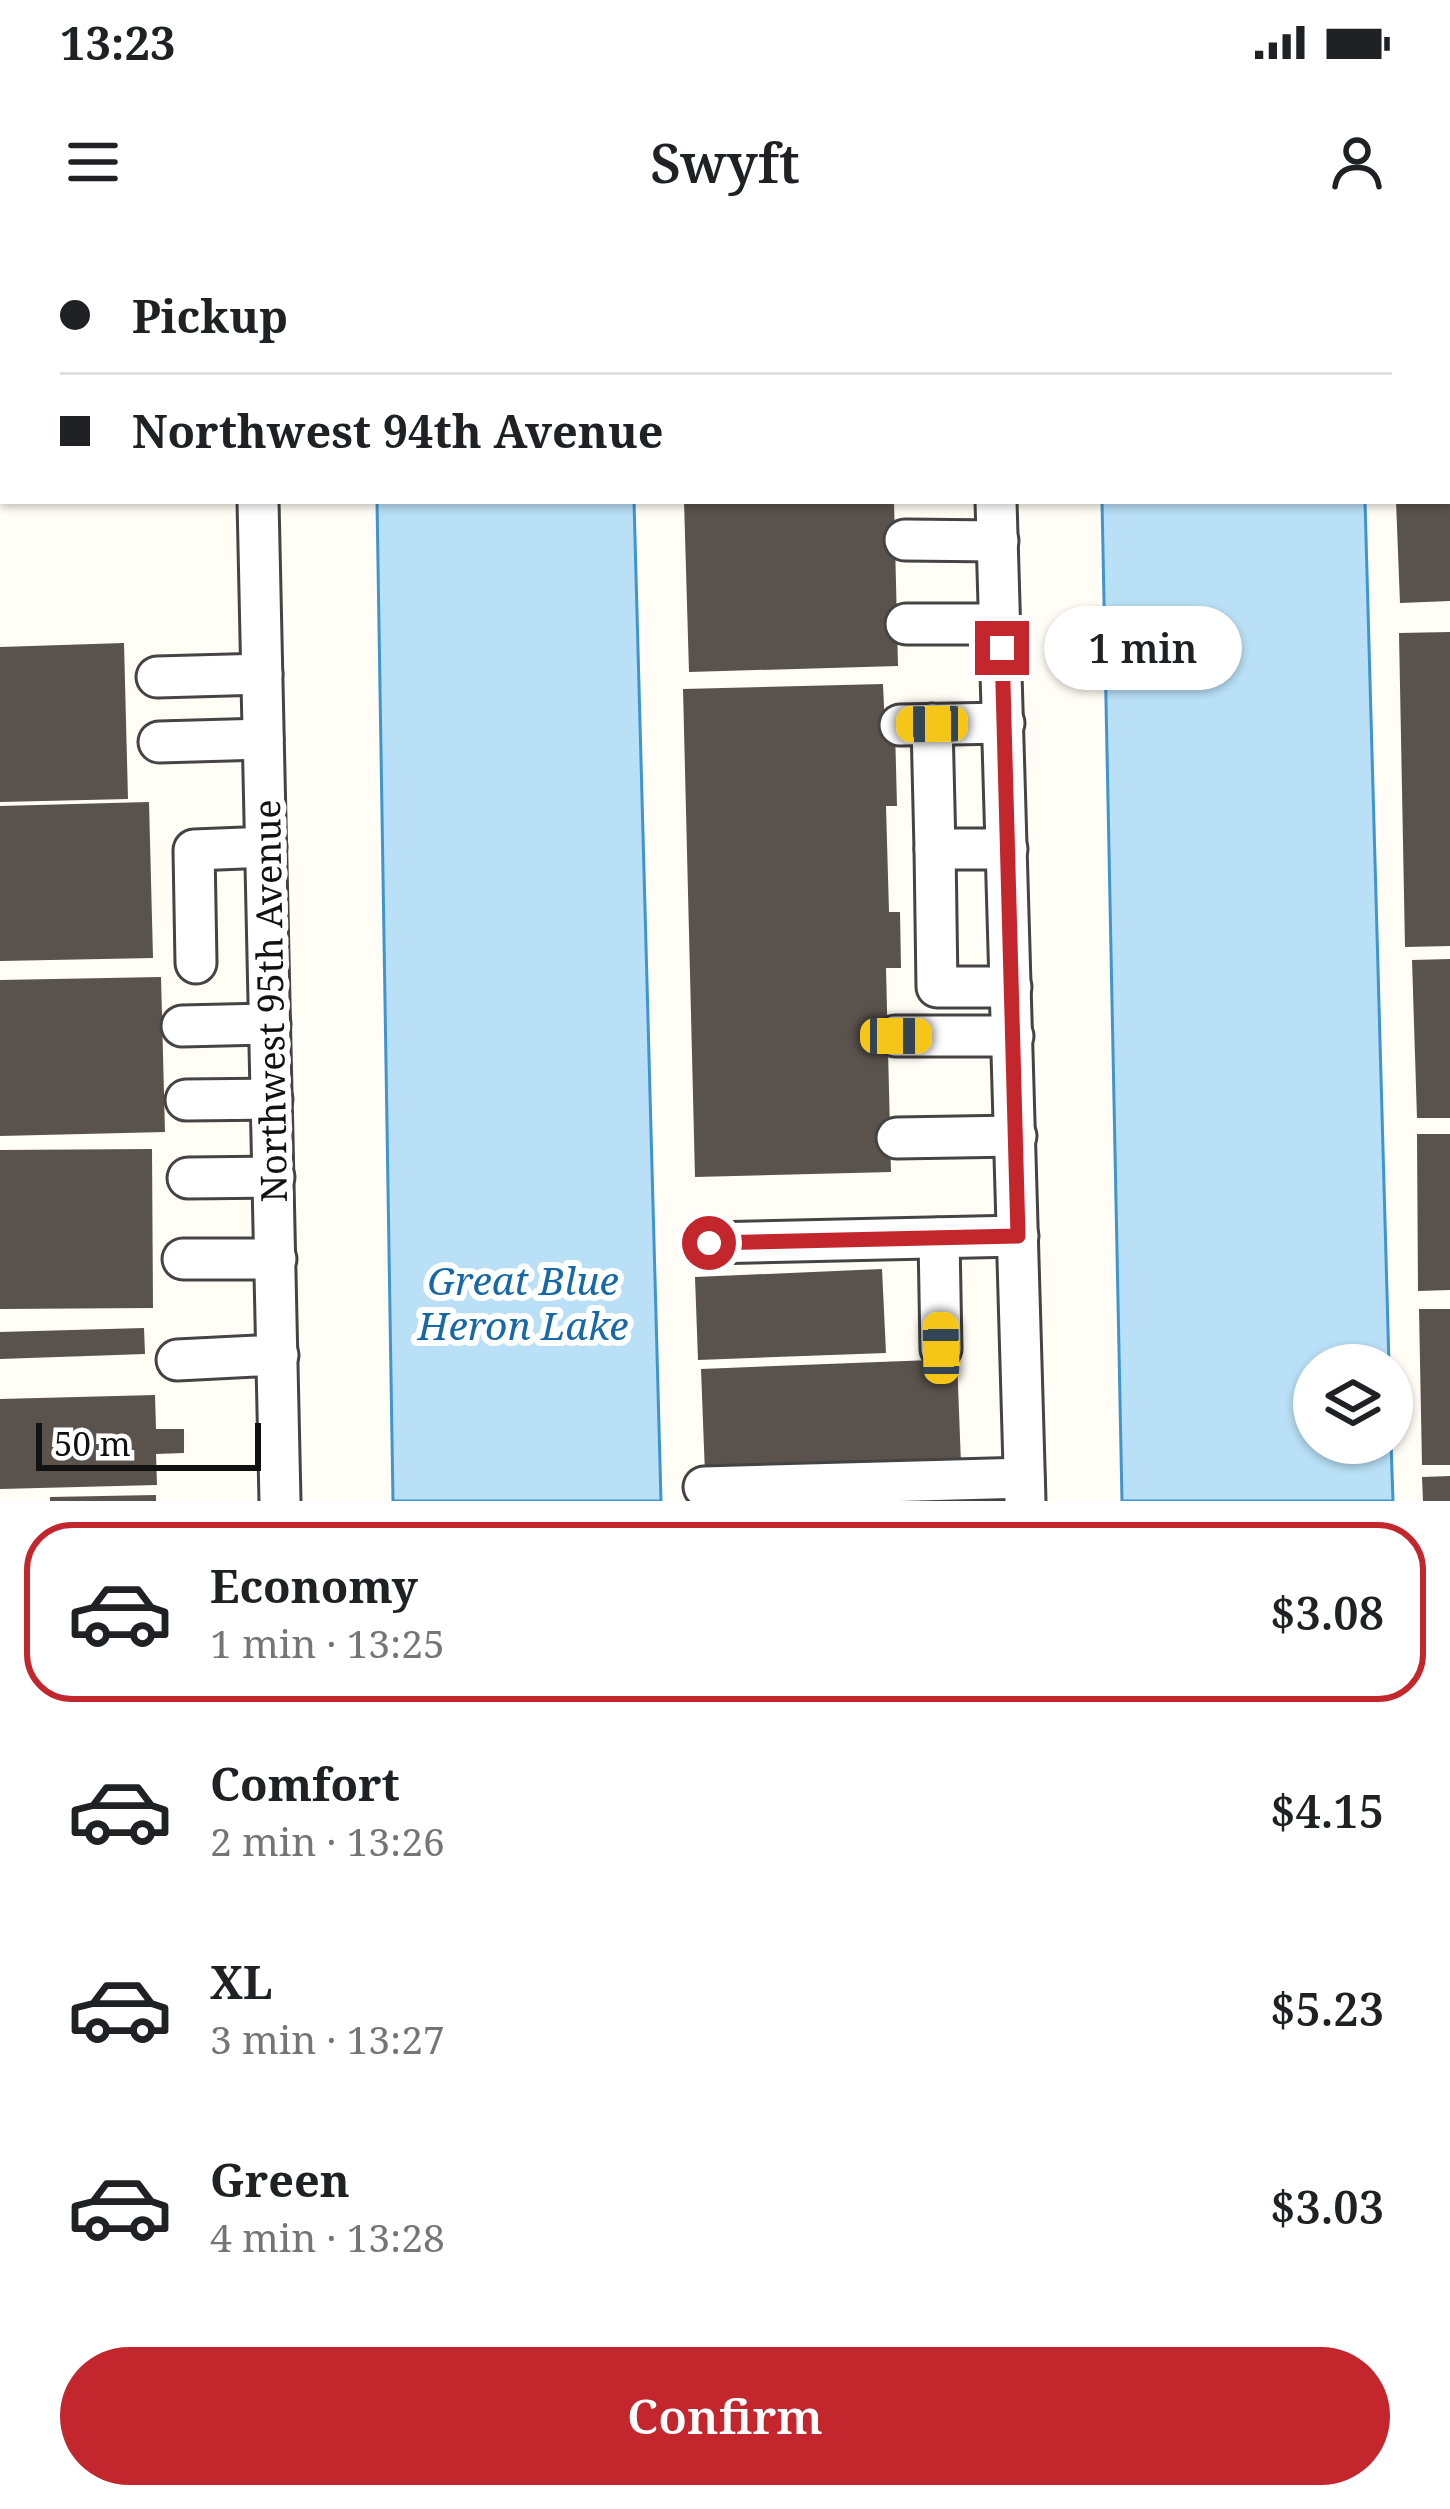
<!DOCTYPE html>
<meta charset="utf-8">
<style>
:root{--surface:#fff;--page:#f6f6f6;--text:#202124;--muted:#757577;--line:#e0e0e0;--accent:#c4262e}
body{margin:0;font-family:"Noto Serif",serif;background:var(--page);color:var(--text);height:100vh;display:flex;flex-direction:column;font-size:45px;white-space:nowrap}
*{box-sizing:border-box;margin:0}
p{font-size:39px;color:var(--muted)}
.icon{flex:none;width:66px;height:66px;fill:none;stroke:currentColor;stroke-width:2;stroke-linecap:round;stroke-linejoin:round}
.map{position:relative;height:1261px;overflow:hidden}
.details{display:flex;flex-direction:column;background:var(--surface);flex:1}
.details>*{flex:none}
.guide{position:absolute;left:0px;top:0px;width:1452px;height:264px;box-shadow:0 3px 9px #0004;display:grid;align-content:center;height:264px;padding:0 60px;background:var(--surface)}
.buttons{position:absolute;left:1293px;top:1104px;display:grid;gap:24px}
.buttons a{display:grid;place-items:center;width:120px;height:120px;border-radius:50%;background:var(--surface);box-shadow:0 3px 9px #0004;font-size:60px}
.scale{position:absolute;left:36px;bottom:30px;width:225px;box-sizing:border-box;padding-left:12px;border:6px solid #111;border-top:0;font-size:33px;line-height:42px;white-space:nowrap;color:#111;-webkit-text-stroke:9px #fff;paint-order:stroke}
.end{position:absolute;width:54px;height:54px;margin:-27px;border:15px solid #c4262e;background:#fff;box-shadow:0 0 0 6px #fff}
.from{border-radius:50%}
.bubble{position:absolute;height:84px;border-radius:42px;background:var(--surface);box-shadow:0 3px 9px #0004;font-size:39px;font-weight:600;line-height:84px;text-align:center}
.car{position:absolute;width:36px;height:72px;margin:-36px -18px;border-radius:15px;box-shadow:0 0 9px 3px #0007;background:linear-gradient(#f5c518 24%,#345 0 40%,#f5c518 0 76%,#345 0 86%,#f5c518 0)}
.guide b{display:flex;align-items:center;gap:42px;height:114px;font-size:45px}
.guide b+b{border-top:3px solid var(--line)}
.guide i{width:30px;height:30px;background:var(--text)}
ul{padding:21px 0 0;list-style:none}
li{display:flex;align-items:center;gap:36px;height:180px;margin:0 24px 18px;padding:0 36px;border:6px solid transparent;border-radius:48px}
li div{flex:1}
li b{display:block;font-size:45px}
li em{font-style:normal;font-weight:600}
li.selected{border-color:var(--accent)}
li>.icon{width:108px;height:108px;stroke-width:1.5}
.cta{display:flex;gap:24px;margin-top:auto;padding:24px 60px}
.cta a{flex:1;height:138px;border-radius:72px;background:var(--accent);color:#fff;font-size:48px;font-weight:600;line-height:138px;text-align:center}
.status{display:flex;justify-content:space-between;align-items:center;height:84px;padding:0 60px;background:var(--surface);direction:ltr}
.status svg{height:33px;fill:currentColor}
header{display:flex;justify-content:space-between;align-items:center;height:156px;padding:0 60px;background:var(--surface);font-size:54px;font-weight:600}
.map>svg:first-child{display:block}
</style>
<div class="status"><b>13:23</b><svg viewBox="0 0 49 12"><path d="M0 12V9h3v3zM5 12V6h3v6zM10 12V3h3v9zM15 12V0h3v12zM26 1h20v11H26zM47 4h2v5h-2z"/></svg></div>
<header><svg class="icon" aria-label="menu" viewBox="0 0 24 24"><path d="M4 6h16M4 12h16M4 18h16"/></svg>Swyft<svg class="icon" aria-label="person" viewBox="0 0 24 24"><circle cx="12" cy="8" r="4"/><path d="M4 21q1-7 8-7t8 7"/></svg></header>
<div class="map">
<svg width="1450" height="1261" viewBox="0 0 1450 1261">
<rect width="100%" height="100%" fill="#fffdf5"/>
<g fill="#b9e0f7" stroke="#3f96cf" stroke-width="3">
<polygon points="377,261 634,261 661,1261 393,1261"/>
<polygon points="1102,261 1365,261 1389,1125 1314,1125 1314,1203 1391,1203 1393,1261 1122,1261"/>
</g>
<g fill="#5a524d">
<polygon points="684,261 894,261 898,426 689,432"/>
<polygon points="1396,261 1450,261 1450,361 1400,363"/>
<polygon points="1450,392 1450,706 1405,707 1399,393"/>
<polygon points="124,403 128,559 0,562 0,407"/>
<polygon points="883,444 885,489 895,489 897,566 886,566 889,672 900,672 901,728 886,728 891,932 695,937 683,449"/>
<polygon points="149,562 153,718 0,721 0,566"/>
<polygon points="1450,719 1450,878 1417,878 1412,720"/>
<polygon points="161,737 165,892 0,896 0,740"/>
<polygon points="1417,894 1450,894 1450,1050 1418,1051"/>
<polygon points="152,909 153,1068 0,1069 0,910"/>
<polygon points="882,1029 886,1113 698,1120 695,1037"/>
<polygon points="1419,1069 1450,1069 1450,1225 1422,1225"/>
<polygon points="144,1088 145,1114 0,1119 0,1092"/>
<polygon points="957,1119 961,1224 705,1234 701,1129"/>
<polygon points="155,1155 156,1189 184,1189 184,1213 156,1214 157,1245 0,1249 0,1159"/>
<polygon points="1450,1236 1450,1261 1423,1261 1422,1237"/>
<polygon points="156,1255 156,1261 50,1261 50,1257"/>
</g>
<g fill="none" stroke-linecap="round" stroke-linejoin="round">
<defs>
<g id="minor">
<polyline points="181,0 181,3"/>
<polyline points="250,0 250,3"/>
<polyline points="694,0 694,3"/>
<polyline points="985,0 985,3"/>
<polyline points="258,261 280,1261"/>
<polyline points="996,261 1025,1261"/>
<polyline points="905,300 998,301"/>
<polyline points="906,384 1001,384"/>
<polyline points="157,437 262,434"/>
<polyline points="932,484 935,609 1007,609"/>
<polyline points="900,485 1004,483"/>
<polyline points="159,502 263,499"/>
<polyline points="935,609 937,747 1011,747"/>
<polyline points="196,723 194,610 266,607"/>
<polyline points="182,786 270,784"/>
<polyline points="895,796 1013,796"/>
<polyline points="186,860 272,859"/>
<polyline points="897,898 1016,896"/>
<polyline points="188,938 274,937"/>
<polyline points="939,998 941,1109"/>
<polyline points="709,1003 1018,996"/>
<polyline points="183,1019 276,1019"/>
<polyline points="177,1120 278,1115"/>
<polyline points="704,1247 1024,1238"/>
</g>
</defs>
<use href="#minor" stroke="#444" stroke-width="45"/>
<use href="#minor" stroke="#fff" stroke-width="39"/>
</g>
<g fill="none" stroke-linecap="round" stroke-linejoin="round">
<polyline stroke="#c4262e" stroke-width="15" points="709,1003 1018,996 1002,408"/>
</g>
<g text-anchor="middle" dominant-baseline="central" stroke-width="12" stroke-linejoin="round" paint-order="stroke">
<g font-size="36" fill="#111" stroke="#fff">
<text transform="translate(270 761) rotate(-91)">Northwest 95th Avenue</text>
</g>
<g font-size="39" font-style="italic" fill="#1768a6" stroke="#fff">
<text x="523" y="1039">Great Blue<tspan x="523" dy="45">Heron Lake</tspan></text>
</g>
</g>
</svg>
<div class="buttons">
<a><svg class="icon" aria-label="layers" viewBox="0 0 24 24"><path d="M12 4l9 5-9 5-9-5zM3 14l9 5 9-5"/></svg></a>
</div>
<div class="scale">50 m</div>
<i class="end from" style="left:709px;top:1003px"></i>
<i class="end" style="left:1002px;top:408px"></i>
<div class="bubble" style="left:1044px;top:366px;width:198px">1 min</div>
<i class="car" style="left:932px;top:484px;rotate:269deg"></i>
<i class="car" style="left:896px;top:796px;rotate:90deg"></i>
<i class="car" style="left:941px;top:1108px;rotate:359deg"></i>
<div class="guide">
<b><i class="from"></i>Pickup</b>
<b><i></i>Northwest 94th Avenue</b>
</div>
</div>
<section class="details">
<ul>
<li class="selected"><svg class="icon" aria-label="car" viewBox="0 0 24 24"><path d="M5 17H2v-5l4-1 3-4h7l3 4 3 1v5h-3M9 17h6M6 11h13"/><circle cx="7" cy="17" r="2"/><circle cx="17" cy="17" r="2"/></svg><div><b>Economy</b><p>1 min · 13:25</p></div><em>$3.08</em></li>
<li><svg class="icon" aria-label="car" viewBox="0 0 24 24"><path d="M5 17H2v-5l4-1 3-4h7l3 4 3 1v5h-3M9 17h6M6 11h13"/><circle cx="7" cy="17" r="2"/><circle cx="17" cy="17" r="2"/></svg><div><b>Comfort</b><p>2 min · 13:26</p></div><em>$4.15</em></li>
<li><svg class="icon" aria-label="car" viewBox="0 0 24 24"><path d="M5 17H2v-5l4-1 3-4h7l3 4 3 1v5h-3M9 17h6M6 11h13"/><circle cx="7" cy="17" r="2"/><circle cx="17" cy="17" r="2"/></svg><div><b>XL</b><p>3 min · 13:27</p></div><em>$5.23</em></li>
<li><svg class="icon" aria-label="car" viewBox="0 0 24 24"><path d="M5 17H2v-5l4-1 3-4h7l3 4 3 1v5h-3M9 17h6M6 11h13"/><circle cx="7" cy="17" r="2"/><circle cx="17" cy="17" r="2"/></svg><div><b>Green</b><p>4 min · 13:28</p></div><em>$3.03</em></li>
</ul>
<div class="cta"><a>Confirm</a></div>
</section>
